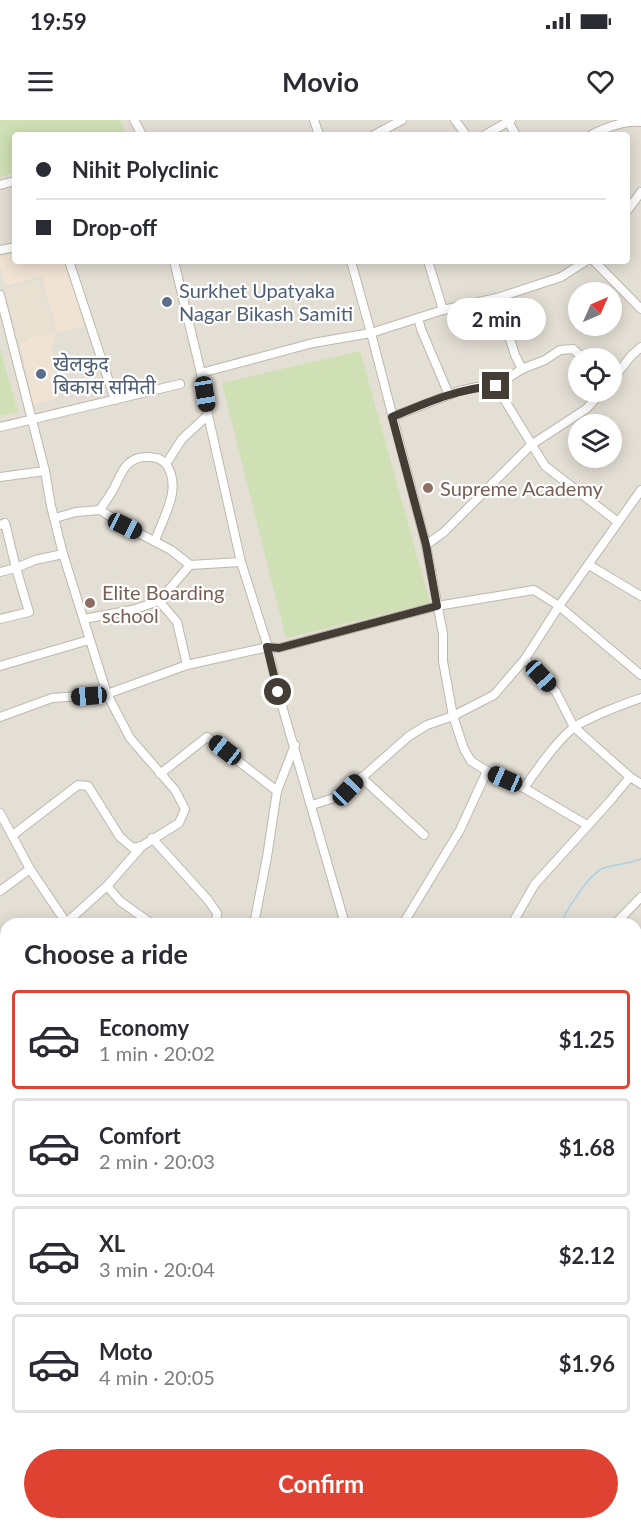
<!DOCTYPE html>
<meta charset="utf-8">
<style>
:root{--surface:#fff;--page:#f7f7f7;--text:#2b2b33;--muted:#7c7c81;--line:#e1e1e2;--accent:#df4230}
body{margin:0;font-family:Lato,"Noto Sans Devanagari",sans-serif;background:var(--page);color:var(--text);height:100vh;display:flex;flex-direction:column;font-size:22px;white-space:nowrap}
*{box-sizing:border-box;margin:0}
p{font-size:20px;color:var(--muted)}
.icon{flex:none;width:33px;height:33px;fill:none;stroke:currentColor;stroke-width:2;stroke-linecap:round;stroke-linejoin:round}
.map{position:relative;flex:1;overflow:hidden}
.drawer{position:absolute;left:0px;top:798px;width:642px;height:612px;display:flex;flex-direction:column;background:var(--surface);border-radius:18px 18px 0 0;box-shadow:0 3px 15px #0003}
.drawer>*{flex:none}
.banner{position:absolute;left:12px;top:12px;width:618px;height:132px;border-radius:6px;box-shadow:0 3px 15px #0003;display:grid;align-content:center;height:132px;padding:0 24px;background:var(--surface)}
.needle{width:39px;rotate:45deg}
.tools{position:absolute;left:568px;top:162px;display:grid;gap:12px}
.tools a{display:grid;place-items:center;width:54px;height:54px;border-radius:50%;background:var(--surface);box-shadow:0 3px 15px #0003;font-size:30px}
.end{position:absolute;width:27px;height:27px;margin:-14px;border:8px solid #433d36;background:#fff;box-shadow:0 0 0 3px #fff}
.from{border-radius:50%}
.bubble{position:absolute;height:42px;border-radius:21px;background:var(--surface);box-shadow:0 3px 15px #0003;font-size:20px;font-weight:700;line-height:42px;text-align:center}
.car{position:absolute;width:18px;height:36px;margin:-18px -9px;border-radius:8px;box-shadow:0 0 4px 2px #0007;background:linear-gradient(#222 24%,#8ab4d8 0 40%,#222 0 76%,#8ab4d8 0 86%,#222 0)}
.banner b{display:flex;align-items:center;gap:21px;height:57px;font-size:22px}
.banner b+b{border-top:2px solid var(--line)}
.banner i{width:15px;height:15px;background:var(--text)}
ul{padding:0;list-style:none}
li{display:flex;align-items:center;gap:18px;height:99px;margin:0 12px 9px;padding:0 12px;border:3px solid var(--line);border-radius:6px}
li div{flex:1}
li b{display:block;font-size:22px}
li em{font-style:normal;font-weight:700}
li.on{border-color:var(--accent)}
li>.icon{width:54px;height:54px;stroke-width:1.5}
h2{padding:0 24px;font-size:27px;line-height:72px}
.cta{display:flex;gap:12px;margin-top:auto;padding:12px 24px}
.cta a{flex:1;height:69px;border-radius:36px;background:var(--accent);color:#fff;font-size:24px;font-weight:700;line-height:69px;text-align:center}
.status{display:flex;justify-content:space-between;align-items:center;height:42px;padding:0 30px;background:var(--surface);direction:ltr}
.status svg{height:16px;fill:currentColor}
header{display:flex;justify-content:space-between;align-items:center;height:78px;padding:0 24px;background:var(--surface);font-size:27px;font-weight:700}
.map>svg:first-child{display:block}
</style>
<div class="status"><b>19:59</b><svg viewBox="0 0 49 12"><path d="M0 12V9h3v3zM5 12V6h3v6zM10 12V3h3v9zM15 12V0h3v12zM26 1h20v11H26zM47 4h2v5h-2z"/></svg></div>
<header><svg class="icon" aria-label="menu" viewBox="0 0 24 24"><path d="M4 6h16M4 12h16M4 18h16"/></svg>Movio<svg class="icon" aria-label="heart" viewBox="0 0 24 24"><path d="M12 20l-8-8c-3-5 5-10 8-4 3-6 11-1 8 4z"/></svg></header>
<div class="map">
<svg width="641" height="1410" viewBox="0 0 641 1410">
<rect width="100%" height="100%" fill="#f1ede6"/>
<g fill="#e4dfd5" fill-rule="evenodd">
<path d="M121,0H641V1287L636,1278V804H6V1404H290L281,1410H0V296L18,292L0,228V57L15,53V141H627V15H125ZM579,172H612V206H579ZM579,238H612V272H579ZM579,304H612V338H579Z"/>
<polygon points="641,1382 641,1410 593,1410 604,1404 636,1404 636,1385"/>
</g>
<g fill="#f0e3d4">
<polygon points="15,133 15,141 37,141 40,149 39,143 68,141 84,206 57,213 42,156 5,166 0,146 0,137"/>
<polygon points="55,214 52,230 57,278 34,285 20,224 34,216"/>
</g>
<polygon fill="#e8e1d2" points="40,159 55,214 34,216 20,224 5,169"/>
<g fill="#cee0b4">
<polygon points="0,0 121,0 125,15 15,15 15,53 0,57"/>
<polygon points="0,228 18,292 0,296"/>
<polygon points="360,231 430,483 286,518 222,263"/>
</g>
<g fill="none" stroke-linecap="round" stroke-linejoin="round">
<g stroke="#aad0e6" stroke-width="1.5">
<path d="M560,804C567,790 589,753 604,748C616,744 629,744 641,739"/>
<polyline points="0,1143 6,1140"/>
</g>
<polyline stroke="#c3c1be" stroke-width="42" points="471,1410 482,1404"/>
<defs>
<g id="minor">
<polyline points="134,0 142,15"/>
<polyline points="314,0 319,15"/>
<polyline points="455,0 466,15"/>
<polyline points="507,0 516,15"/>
<polyline points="374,15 402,0"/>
<polyline points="485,15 511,0"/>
<path d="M591,15C605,8 625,0 641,2"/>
<polyline points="0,65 15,61"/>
<polyline points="627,91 641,72"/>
<polyline points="0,130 15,127"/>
<polyline points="69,141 115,280"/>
<polyline points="174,141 201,253 208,295 241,442 268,527 278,572 345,804"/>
<polyline points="351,141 371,213 426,425 443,514 443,541 453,596 464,629 471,641 487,651 524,668 587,705"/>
<polyline points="428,141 443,190"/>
<polyline points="594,141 641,189"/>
<polyline points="0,175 45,351 51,386 63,434 107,574 130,618 175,670 185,689 179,703 142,726 133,728 120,717 88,666 78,665 13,715"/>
<polyline points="497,178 515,235 522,249"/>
<polyline points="418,198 421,209 449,275"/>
<polyline points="201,253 313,223 371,213 443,190 497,178 561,157 586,141"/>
<polyline points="612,260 631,236 641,227"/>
<polyline points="496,266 545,346 618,402"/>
<polyline points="392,297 459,271 477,267 496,266 522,249 545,240 560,230 573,229 583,238"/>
<polyline points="0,307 180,264"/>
<polyline points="0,357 45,351"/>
<path d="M100,390C104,383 109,377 113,370C122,353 125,336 149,337C158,338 160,338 166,344L182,319L208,295"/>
<polyline points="55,398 76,392 100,390 125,406 171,430 190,445 241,442"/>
<polyline points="0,405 5,403 16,448 29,492 0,499"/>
<path d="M155,421C163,397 183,368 166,344"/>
<polyline points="426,425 444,412 531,325 586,289 602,272"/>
<polyline points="589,445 641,476"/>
<polyline points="0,452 16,448 35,440 63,434"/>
<polyline points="159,481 177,502 187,545"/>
<polyline points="84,499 132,490 159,481 190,445"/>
<polyline points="525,539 556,572 574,607 630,657 641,664"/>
<polyline points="0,546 89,520"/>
<polyline points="0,597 52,578 107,574 187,545 268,527 279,528 437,486 534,470 559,486 641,555"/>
<polyline points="160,654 207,617 277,671"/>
<polyline points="361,657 424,715"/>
<path d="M524,668C536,651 559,617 576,606C596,594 619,586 641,578"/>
<polyline points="312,685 334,678 348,670 409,616 427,605 453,596 494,575 525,539 559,486 641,370"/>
<polyline points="0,693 30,749 67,804"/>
<polyline points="152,718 208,780 217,793 216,804"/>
<polyline points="107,766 120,781 152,804"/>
<polyline points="0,771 30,749"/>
<polyline points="66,803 107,766 142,726"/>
<polyline points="254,804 267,737 277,671 295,625"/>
<polyline points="403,804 460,710 487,651"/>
<polyline points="512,804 535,764 611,680 630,657"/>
<polyline points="615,804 641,777"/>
<polyline points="0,839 6,849"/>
<polyline points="0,881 6,877"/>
<polyline points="0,975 6,972"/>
<polyline points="636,997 641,1001"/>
<polyline points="0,1033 6,1042"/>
<polyline points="636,1245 641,1253"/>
<polyline points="0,1342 6,1338"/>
<polyline points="148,1410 149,1404"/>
<polyline points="275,1410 285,1404"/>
</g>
</defs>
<use href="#minor" stroke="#beb7ad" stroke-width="10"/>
<use href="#minor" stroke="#fff" stroke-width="8"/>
</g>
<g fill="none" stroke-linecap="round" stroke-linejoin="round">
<path stroke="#433d36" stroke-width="8" d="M278,572L267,527L279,528L437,486L426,425L392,297C426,283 459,268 496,266"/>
</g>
<g fill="#5c6f8a" stroke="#fff" stroke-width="2">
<circle cx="167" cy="182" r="6"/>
<circle cx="41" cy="254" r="6"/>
</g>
<g fill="#8d6e63" stroke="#fff" stroke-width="2">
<circle cx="428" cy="368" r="6"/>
<circle cx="90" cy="483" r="6"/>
</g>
<g text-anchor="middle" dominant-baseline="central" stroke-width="4.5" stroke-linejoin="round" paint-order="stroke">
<g font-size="20" fill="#4e5e75" stroke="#fff" text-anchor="start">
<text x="179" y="170">Surkhet Upatyaka<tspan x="179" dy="23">Nagar Bikash Samiti</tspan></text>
<text x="53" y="243">खेलकुद<tspan x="53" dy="23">बिकास समिती</tspan></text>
</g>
<g font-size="20" fill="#785e54" stroke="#fff" text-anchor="start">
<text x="440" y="368">Supreme Academy</text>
<text x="102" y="472">Elite Boarding<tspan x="102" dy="23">school</tspan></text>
</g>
</g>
</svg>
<div class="tools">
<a><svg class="needle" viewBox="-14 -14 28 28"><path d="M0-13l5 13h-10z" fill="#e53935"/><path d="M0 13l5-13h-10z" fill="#7c7c81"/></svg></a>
<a><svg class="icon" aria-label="locate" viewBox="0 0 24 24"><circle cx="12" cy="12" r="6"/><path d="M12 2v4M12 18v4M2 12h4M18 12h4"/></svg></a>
<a><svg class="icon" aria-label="layers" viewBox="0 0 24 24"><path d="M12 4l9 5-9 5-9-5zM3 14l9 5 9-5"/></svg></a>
</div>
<i class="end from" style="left:278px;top:572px"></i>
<i class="end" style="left:496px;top:266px"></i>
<div class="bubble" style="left:447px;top:178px;width:99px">2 min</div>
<i class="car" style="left:205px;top:274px;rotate:171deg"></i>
<i class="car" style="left:125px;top:406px;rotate:116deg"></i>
<i class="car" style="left:541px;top:556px;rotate:137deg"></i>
<i class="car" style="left:89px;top:576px;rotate:266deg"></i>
<i class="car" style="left:225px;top:630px;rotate:308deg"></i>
<i class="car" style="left:505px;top:659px;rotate:294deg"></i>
<i class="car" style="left:348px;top:670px;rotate:44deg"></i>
<div class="banner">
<b><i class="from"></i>Nihit Polyclinic</b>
<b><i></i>Drop-off</b>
</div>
<section class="drawer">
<h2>Choose a ride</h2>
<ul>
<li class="on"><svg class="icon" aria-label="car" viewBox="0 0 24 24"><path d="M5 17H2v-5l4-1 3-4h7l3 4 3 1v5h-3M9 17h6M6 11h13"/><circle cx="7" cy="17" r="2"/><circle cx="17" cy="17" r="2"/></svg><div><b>Economy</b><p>1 min · 20:02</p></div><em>$1.25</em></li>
<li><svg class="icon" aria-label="car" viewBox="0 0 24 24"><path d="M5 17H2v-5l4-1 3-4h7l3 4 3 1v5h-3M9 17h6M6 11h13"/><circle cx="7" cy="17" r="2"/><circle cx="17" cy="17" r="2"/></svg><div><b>Comfort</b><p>2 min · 20:03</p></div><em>$1.68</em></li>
<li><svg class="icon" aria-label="car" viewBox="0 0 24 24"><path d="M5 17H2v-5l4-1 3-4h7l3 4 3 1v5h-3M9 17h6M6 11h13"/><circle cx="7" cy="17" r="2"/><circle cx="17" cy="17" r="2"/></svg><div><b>XL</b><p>3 min · 20:04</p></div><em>$2.12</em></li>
<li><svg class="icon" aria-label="car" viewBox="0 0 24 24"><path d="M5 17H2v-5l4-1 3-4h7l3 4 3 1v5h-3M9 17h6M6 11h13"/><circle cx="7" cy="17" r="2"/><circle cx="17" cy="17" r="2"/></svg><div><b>Moto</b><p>4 min · 20:05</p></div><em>$1.96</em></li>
</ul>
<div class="cta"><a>Confirm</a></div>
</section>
</div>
